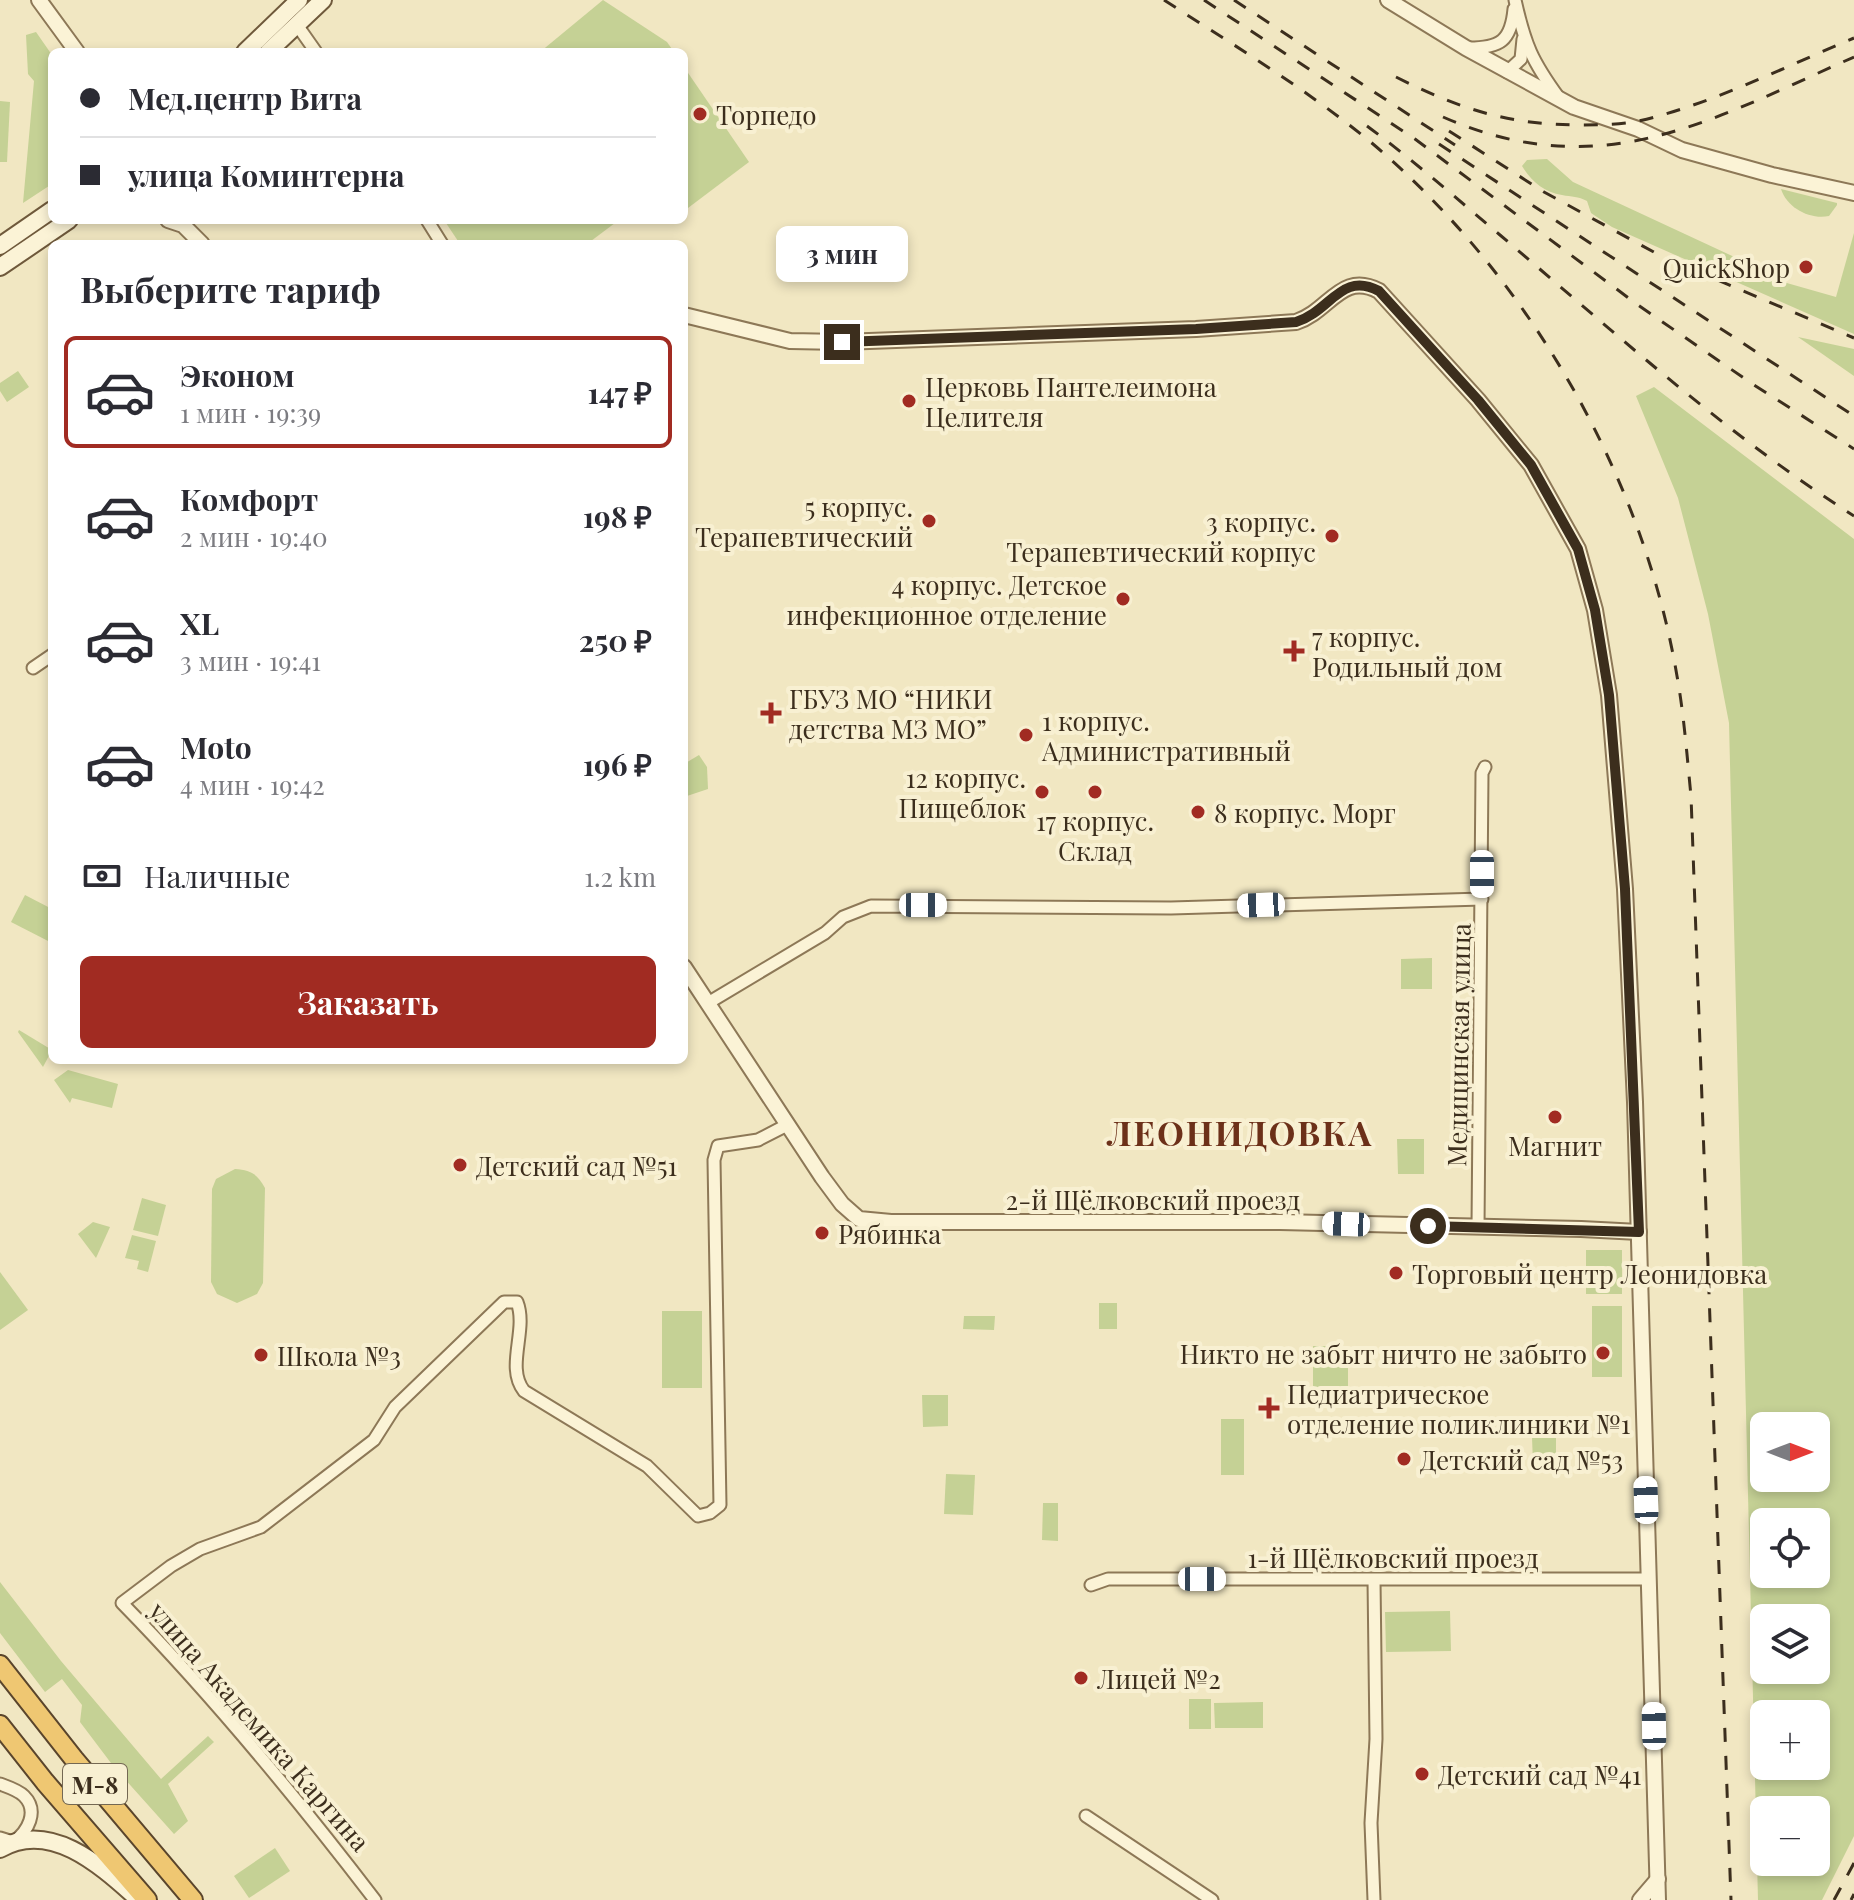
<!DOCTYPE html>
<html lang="ru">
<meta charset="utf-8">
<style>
:root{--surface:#fff;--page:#f2f2f3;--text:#2b2b33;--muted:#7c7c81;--line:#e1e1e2;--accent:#a12b22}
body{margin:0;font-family:"Playfair Display",serif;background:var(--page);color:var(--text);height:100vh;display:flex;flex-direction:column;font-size:30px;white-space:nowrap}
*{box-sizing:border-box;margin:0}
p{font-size:26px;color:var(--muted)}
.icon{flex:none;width:44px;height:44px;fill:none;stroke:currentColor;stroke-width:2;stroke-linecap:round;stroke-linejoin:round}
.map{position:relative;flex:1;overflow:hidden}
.details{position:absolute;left:48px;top:240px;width:640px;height:824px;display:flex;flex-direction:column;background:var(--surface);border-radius:12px;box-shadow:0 4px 12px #0003}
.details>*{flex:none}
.top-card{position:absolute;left:48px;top:48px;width:640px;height:176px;border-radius:12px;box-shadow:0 4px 12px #0003;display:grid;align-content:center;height:176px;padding:0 32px;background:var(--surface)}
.needle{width:52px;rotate:90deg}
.controls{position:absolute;left:1750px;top:1412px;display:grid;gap:16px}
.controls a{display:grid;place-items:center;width:80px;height:80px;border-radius:12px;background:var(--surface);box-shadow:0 4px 12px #0003;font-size:40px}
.end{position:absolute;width:36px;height:36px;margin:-18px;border:10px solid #3c2e1d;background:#fff;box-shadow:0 0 0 4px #fff}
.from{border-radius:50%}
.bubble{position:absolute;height:56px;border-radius:12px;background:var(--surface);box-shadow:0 4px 12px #0003;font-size:26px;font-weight:700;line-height:56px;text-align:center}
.car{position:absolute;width:24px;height:48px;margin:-24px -12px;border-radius:10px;box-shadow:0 0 6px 2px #0007;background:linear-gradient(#fff 24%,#345 0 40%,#fff 0 76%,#345 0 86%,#fff 0)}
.top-card b{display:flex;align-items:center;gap:28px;height:76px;font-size:30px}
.top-card b+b{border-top:2px solid var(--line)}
.top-card i{width:20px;height:20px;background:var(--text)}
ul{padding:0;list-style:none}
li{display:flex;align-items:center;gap:24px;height:112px;margin:0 16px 12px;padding:0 16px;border:4px solid transparent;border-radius:12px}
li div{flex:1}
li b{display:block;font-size:30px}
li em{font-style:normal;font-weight:700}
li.current{border-color:var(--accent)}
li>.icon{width:72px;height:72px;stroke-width:1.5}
h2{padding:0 32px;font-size:36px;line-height:96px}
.pay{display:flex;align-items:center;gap:20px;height:88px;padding:0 32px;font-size:30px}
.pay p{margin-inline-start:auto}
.cta{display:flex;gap:16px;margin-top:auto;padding:16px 32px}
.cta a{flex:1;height:92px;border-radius:12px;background:var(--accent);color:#fff;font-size:32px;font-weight:700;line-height:92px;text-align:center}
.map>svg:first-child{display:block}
</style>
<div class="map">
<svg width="1854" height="1900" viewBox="0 0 1854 1900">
<rect width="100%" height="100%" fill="#f1e7c2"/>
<g fill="#c5d195" fill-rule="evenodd">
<polygon points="603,0 667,42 674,52 540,52"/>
<polygon points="36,32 52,55 52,184 23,203 34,81 28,74 26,35"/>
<polygon points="684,67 749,162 684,211"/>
<polygon points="0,101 10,102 7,162 0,162"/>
<path d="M1547,159L1573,182L1743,261L1762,276L1836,297L1854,233V334L1612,227L1591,213L1587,201C1578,196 1572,197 1562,195C1544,192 1531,181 1522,166L1527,160Z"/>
<path d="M1781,189L1837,203V205L1829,216C1810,220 1787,208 1781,189Z"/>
<polygon points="444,220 619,220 587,244 460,244"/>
<polygon points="1798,337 1854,349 1854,376"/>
<polygon points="18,371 29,387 7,402 0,391 0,383"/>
<path d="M1654,387L1854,539V1836L1822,1900H1758L1729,723L1708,614L1678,498L1636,396ZM1764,1426H1816V1478H1764ZM1764,1522H1816V1574H1764ZM1764,1618H1816V1670H1764ZM1764,1714H1816V1766H1764ZM1764,1810H1816V1862H1764Z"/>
<polygon points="699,755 707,767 708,789 684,797 684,764"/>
<polygon points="25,895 52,909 52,943 11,922"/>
<polygon points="1432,958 1432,989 1401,989 1401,959"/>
<polygon points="19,1030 52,1050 43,1067 18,1032"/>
<polygon points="68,1070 118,1084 112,1108 72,1098 70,1103 54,1080"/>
<polygon points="1397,1139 1424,1139 1424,1174 1398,1174"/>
<path d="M235,1169C251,1170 257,1174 265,1188L263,1283L257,1294L237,1303L217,1294L211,1282L212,1189L216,1179Z"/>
<polygon points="142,1198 166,1205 158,1236 133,1230"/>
<polygon points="93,1222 110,1227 96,1258 78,1234"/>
<polygon points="132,1235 156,1241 148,1272 137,1269 139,1261 125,1258"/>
<rect x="1586" y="1250" width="36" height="44"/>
<polygon points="0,1272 28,1310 0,1330"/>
<rect x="1099" y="1303" width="18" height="26"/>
<rect x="1592" y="1306" width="30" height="71"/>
<rect x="662" y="1311" width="40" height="77"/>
<polygon points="964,1316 995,1316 994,1330 963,1329"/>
<polygon points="1313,1346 1348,1346 1348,1406 1313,1407"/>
<polygon points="922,1395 948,1395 948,1426 923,1427"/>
<rect x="1221" y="1419" width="23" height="56"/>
<polygon points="1556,1436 1556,1464 1533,1464 1532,1437"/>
<polygon points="946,1474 975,1475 973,1515 944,1514"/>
<polygon points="1043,1503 1058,1503 1058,1541 1042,1540"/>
<polygon points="0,1582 61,1661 161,1779 208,1736 214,1742 168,1784 188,1821 174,1834 114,1767 80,1722 82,1705 62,1679 45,1692 0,1633"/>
<polygon points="1450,1611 1451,1651 1386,1652 1385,1612"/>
<rect x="1189" y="1699" width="22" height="30"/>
<polygon points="1263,1702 1263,1728 1215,1728 1214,1703"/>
<polygon points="275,1848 290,1871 249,1898 234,1876"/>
</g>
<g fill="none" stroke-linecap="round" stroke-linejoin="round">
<defs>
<g id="minor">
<path d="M1515,0C1525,45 1532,61 1559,98"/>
<polyline points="297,25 316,52"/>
<path d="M1469,48C1500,48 1511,41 1514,9"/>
<polyline points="1507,72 1521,59 1523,39"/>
<polyline points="427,220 442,244"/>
<polyline points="33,668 52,655"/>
<polyline points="708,1003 825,933 843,917 871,906 1171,908 1482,899"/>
<polyline points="1478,1227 1482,773 1485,767"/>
<polyline points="1091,1585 1108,1579 1647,1579"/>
<path d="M0,1784C8,1787 18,1790 24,1796C39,1811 28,1832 13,1842L0,1838"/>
<polyline points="1086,1816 1212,1900"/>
<path d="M375,1900C296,1797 213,1696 122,1603L171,1566L200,1549L261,1527L374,1440L395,1407L504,1302H517C528,1330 505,1367 524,1391L647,1466L698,1516L710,1513L720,1505L714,1160L718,1146L758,1140L787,1125"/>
<polyline points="1374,1900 1371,1823 1376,1739 1374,1580"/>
</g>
<g id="tertiary">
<polyline points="39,0 77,52"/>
<polyline points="1388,0 1466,48 1574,107 1638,129 1682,150 1772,175 1854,193"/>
<polyline points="168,220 183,225 202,244"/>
<path d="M684,315L790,341L842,342L1196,329L1296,322C1330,311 1341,271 1379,291L1478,400L1531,465L1578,549L1595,610L1609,695L1625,889L1635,1102L1658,1900"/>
<polyline points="684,967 822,1177 842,1204 859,1219 891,1222 1280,1222 1581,1229 1639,1232"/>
<polyline points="1640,1900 1658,1879"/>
</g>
<g id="secondary">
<polyline points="245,52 299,0"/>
<polyline points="268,52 323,0"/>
<polyline points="0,246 52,210"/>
<polyline points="0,267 69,220"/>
<path d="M0,1849C51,1819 102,1867 138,1899"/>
</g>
<g id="trunk">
<polyline points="0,1665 74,1759 193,1900"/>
<polyline points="0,1725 45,1782 147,1900"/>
</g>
</defs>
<use href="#minor" stroke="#8d7857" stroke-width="15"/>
<use href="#tertiary" stroke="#8d7857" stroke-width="18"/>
<use href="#secondary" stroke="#6f593b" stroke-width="20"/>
<use href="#trunk" stroke="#5a452c" stroke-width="22"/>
<use href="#minor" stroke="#fbf3d6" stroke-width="11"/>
<use href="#tertiary" stroke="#fbf3d6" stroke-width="14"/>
<use href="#secondary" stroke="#fbf3d6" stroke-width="16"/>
<use href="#trunk" stroke="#efc772" stroke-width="18"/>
<g stroke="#3c2e1d" stroke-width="3" stroke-dasharray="14 14" stroke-linecap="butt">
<path d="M1164,0C1235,46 1308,90 1373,144C1528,276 1643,475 1677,676C1684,715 1687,756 1691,796L1731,1900"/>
<polyline points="1204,0 1415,139 1638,305 1751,383 1854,449"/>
<polyline points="1234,0 1455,145"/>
<path d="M1396,77C1462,110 1509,125 1583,125C1607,125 1632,124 1655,117C1724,98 1789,65 1854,38"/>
<path d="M1443,117C1601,186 1709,121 1854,57"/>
<path d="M1367,126C1413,160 1456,198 1500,235C1614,332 1727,435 1854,516"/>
<polyline points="1449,131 1544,192 1661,256 1854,338"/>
<polyline points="1439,144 1854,416"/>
<polyline points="1834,1900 1854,1863"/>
<polyline points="1851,1900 1854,1894"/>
</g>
</g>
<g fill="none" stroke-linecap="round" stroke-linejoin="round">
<path stroke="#3c2e1d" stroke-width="10" d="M842,342L1196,329L1296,322C1331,311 1341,271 1379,291L1478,400L1531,465L1578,549L1595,610L1609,695L1625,889L1639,1232L1428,1226"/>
</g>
<g fill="#a12b22" stroke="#f8f0d2" stroke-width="3">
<circle cx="700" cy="114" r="8"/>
<circle cx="1806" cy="267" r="8"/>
<circle cx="909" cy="401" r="8"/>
<circle cx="929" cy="521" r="8"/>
<circle cx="1332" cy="536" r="8"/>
<circle cx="1123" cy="599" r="8"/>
<path d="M1290 639h8v8h8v8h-8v8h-8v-8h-8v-8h8z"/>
<path d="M767 701h8v8h8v8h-8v8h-8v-8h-8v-8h8z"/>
<circle cx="1026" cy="735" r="8"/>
<circle cx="1042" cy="792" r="8"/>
<circle cx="1095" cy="792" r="8"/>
<circle cx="1198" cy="812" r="8"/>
<circle cx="1555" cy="1117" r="8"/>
<circle cx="460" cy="1165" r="8"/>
<circle cx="822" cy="1233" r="8"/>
<circle cx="1396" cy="1273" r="8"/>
<circle cx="1603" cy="1353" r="8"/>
<circle cx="261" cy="1355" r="8"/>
<path d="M1265 1396h8v8h8v8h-8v8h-8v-8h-8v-8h8z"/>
<circle cx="1404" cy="1459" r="8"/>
<circle cx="1081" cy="1678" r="8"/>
<circle cx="1422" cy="1774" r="8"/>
</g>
<g text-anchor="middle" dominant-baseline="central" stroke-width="8" stroke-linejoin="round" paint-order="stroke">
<rect fill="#f8f0d2" stroke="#746853" stroke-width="2" x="63" y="1764" width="64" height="40" rx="6"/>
<g font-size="24" font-weight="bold" fill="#3c2e1d">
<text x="95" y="1784">М-8</text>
</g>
<g font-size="26" fill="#3c2e1d" stroke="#f8f0d2" text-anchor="start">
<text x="716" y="114">Торпедо</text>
<text x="1790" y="267" text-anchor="end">QuickShop</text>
<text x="925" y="386">Церковь Пантелеимона<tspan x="925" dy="30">Целителя</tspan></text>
<text x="913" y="506" text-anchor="end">5 корпус.<tspan x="913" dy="30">Терапевтический</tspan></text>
<text x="1316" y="521" text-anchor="end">3 корпус.<tspan x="1316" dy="30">Терапевтический корпус</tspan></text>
<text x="1107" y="584" text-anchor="end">4 корпус. Детское<tspan x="1107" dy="30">инфекционное отделение</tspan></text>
<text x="1312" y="636">7 корпус.<tspan x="1312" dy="30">Родильный дом</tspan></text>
<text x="789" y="698">ГБУЗ МО “НИКИ<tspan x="789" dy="30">детства МЗ МО”</tspan></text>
<text x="1042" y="720">1 корпус.<tspan x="1042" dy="30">Административный</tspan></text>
<text x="1026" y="777" text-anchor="end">12 корпус.<tspan x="1026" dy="30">Пищеблок</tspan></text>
<text x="1214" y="812">8 корпус. Морг</text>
<text x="1095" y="820" text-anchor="middle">17 корпус.<tspan x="1095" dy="30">Склад</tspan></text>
<text x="1555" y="1145" text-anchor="middle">Магнит</text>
<text x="476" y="1165">Детский сад №51</text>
<text x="838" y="1233">Рябинка</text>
<text x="1412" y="1273">Торговый центр Леонидовка</text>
<text x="1587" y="1353" text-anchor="end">Никто не забыт ничто не забыто</text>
<text x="277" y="1355">Школа №3</text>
<text x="1287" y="1393">Педиатрическое<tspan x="1287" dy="30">отделение поликлиники №1</tspan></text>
<text x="1420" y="1459">Детский сад №53</text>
<text x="1097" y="1678">Лицей №2</text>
<text x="1438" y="1774">Детский сад №41</text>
</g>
<g font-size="26" fill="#3c2e1d" stroke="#f8f0d2">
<text transform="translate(1458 1045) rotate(-89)">Медицинская улица</text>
<text x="1153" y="1199">2-й Щёлковский проезд</text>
<text x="1393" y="1557">1-й Щёлковский проезд</text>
<text transform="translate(260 1726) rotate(49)">улица Академика Каргина</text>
</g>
<g font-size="34" font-weight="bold" letter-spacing="2" fill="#6c3019" stroke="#f8f0d2">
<text x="1240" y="1132">ЛЕОНИДОВКА</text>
</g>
</g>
</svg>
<div class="controls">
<a><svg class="needle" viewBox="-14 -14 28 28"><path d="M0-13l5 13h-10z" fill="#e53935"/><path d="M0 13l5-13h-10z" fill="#7c7c81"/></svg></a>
<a><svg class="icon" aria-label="locate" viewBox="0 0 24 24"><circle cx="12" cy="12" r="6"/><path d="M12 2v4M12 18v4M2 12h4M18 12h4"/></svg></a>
<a><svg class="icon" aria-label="layers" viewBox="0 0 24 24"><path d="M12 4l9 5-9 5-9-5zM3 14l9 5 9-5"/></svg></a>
<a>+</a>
<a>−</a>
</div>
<i class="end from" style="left:1428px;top:1226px"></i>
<i class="end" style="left:842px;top:342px"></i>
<div class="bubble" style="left:776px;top:226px;width:132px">3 мин</div>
<i class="car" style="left:1482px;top:874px;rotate:180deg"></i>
<i class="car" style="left:923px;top:905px;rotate:90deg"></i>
<i class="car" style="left:1261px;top:905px;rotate:268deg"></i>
<i class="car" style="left:1346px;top:1224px;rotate:272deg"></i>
<i class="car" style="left:1646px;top:1500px;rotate:358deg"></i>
<i class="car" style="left:1202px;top:1579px;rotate:90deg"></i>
<i class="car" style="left:1654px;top:1726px;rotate:359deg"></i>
<div class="top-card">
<b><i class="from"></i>Мед.центр Вита</b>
<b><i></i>улица Коминтерна</b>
</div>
<section class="details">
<h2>Выберите тариф</h2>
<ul>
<li class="current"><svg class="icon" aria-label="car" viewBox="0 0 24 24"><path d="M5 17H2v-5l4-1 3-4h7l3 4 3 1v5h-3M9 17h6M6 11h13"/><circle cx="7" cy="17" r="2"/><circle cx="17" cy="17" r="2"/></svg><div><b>Эконом</b><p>1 мин · 19:39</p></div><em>147 ₽</em></li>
<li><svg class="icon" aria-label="car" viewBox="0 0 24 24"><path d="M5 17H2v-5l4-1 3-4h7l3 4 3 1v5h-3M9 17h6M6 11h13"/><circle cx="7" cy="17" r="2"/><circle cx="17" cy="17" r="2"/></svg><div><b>Комфорт</b><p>2 мин · 19:40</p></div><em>198 ₽</em></li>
<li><svg class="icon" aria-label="car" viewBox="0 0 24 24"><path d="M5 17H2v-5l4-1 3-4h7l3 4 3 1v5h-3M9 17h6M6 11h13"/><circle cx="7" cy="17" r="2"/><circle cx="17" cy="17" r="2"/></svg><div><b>XL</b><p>3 мин · 19:41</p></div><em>250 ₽</em></li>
<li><svg class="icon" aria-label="car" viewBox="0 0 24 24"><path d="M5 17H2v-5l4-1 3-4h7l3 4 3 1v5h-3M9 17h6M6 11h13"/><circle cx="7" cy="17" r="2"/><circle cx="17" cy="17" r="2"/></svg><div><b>Moto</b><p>4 мин · 19:42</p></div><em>196 ₽</em></li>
</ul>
<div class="pay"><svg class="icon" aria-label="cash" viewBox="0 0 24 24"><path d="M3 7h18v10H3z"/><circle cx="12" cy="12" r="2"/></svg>Наличные<p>1.2 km</p></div>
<div class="cta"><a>Заказать</a></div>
</section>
</div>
